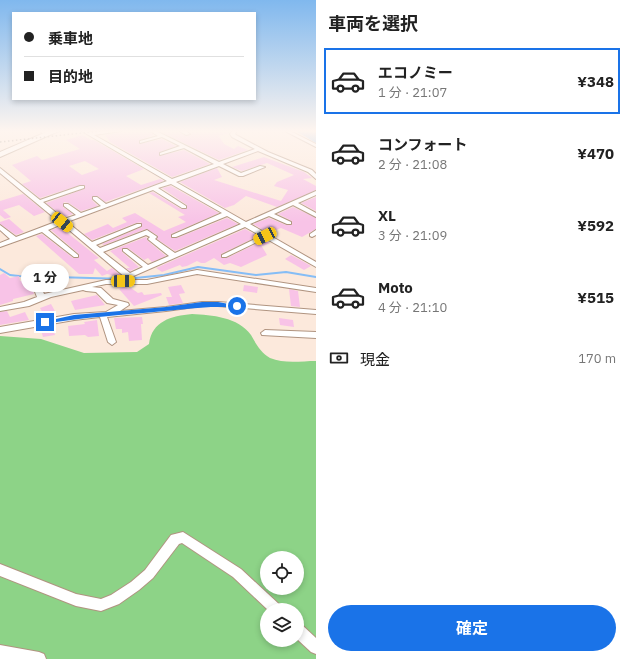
<!DOCTYPE html>
<html lang="ja">
<meta charset="utf-8">
<style>
:root{--surface:#fff;--page:#f2f2f2;--text:#222;--muted:#767676;--line:#e0e0e0;--accent:#1a73e8}
body{margin:0;font-family:"IBM Plex Sans","Noto Sans JP",sans-serif;background:var(--page);color:var(--text);height:100vh;display:flex;flex-direction:column;font-size:15px;white-space:nowrap}
*{box-sizing:border-box;margin:0}
p{font-size:13px;color:var(--muted)}
.icon{flex:none;width:22px;height:22px;fill:none;stroke:currentColor;stroke-width:2;stroke-linecap:round;stroke-linejoin:round}
.map{position:relative;flex:1;overflow:hidden}
.panel{display:flex;flex-direction:column;background:var(--surface);width:312px}
.panel>*{flex:none}
.guide{position:absolute;left:12px;top:12px;width:244px;height:88px;border-radius:0px;box-shadow:0 2px 6px #0003;display:grid;align-content:center;height:88px;padding:0 12px;background:var(--surface)}
.fabs{position:absolute;left:260px;top:551px;display:grid;gap:8px}
.fabs a{display:grid;place-items:center;width:44px;height:44px;border-radius:50%;background:var(--surface);box-shadow:0 2px 6px #0003;font-size:20px}
.end{position:absolute;width:18px;height:18px;margin:-9px;border:5px solid #1a73e8;background:#fff;box-shadow:0 0 0 2px #fff}
.from{border-radius:50%}
.bubble{position:absolute;height:28px;border-radius:14px;background:var(--surface);box-shadow:0 2px 6px #0003;font-size:13px;font-weight:700;line-height:28px;text-align:center}
.car{position:absolute;width:12px;height:24px;margin:-12px -6px;border-radius:5px;box-shadow:0 0 3px 1px #0007;background:linear-gradient(#f5c518 24%,#345 0 40%,#f5c518 0 76%,#345 0 86%,#f5c518 0)}
.guide b{display:flex;align-items:center;gap:14px;height:38px;font-size:15px}
.guide b+b{border-top:1px solid var(--line)}
.guide i{width:10px;height:10px;background:var(--text)}
ul{padding:0;list-style:none}
li{display:flex;align-items:center;gap:12px;height:66px;margin:0 8px 6px;padding:0 4px;border:2px solid transparent;border-radius:0px}
li div{flex:1}
li b{display:block;font-size:15px}
li em{font-style:normal;font-weight:700}
li.selected{border-color:var(--accent)}
li>.icon{width:36px;height:36px;stroke-width:1.5}
h2{padding:0 12px;font-size:18px;line-height:48px}
.pay{display:flex;align-items:center;gap:10px;height:44px;padding:0 12px;font-size:15px}
.pay p{margin-inline-start:auto}
.cta{display:flex;gap:8px;margin-top:auto;padding:8px 12px}
.cta a{flex:1;height:46px;border-radius:24px;background:var(--accent);color:#fff;font-size:16px;font-weight:700;line-height:46px;text-align:center}
main{display:flex;flex:1;min-height:0}
.map>svg:first-child{display:block}
</style>
<main>
<div class="map">
<svg width="316" height="659" viewBox="0 0 316 659">
<rect width="100%" height="100%" fill="#fce9dc"/>
<path fill="#8dd387" fill-rule="evenodd" d="M192,314C212,315 238,317 251,335C256,344 261,353 270,358C284,364 301,361 316,361V659H0V336L41,339L84,353L137,352L149,344C152,321 171,316 192,314ZM267,558H297V588H267ZM267,610H297V640H267Z"/>
<polygon fill="#85bdf6" points="294,130 316,130 316,143"/>
<g fill="none" stroke-linecap="round" stroke-linejoin="round">
<polyline stroke="#85bdf6" stroke-width="2" points="0,269 10,275 19,276 126,279 164,275 198,267 256,275 286,272 316,277"/>
</g>
<g fill="#f8c3e7" fill-rule="evenodd">
<polygon points="135,130 148,130 154,135 140,140 139,144 162,139 176,146 160,152 159,156 184,150 210,164 172,177 110,142 105,135"/>
<polygon points="157,130 177,130 186,136 191,134 186,130 231,130 229,133 219,136 224,144 234,149 238,146 248,150 219,160"/>
<path d="M82,135L91,140H94L144,169L126,176L141,185L160,179L164,181L105,202L98,196H93L92,200L98,206L81,211L69,203L64,202L63,207L73,214L64,217L46,203L84,189L85,185H80L40,198L22,184L31,181L12,165L37,156L42,160L80,149L66,140ZM85,161L99,169L82,175L69,166Z"/>
<polygon points="264,157 304,172 312,178 303,179 316,186 316,190 277,207 246,196 234,205 225,208 180,182 217,168 222,177 214,180 281,201 288,190 274,186 277,182 294,175 267,163 242,171 232,167"/>
<polygon points="171,186 219,213 171,234 171,238 177,238 227,218 238,224 175,251 157,239 157,235 146,229 104,245 102,244 142,227 141,222 136,223 92,240 84,234 108,224 113,228 127,222 122,218 135,213 164,231 186,222 178,217 185,215 149,193 153,192 181,209 187,209 187,205 162,188"/>
<polygon points="23,194 45,212 34,216 19,205 3,210 11,217 5,219 0,215 0,201"/>
<polygon points="316,197 316,211 301,203"/>
<polygon points="293,207 316,218 316,229 302,237 281,228 268,233 253,224 269,218 286,225 292,225 292,221 278,214"/>
<polygon points="9,219 24,232 16,235 0,224 0,222"/>
<polygon points="60,227 99,258 94,260 107,271 112,268 124,278 107,274 102,276 95,268 93,274 79,274 36,236 42,234 73,258 79,258 79,254 51,230"/>
<polygon points="245,229 258,236 221,254 221,258 227,258 264,240 270,243 263,246 261,245 267,255 241,267 230,263 224,265 214,258 205,263 201,263 197,261 187,266 182,267 180,265 162,272 156,268"/>
<polygon points="146,237 148,241 166,256 152,262 148,258 144,260 128,248 122,248 122,252 139,267 130,271 126,268 130,268 110,251"/>
<polygon points="291,255 304,262 311,266 304,270 285,259"/>
<polygon points="4,273 10,278 19,276 20,281 29,279 34,294 13,299 13,301 0,305 0,275"/>
<polygon points="50,278 53,290 45,292 40,280"/>
<polygon points="181,285 185,293 179,294 183,303 169,305 166,297 172,297 168,287"/>
<polygon points="244,285 258,287 257,293 243,291"/>
<polygon points="125,286 128,289 131,288 138,293 142,292 144,295 161,293 162,295 134,306 119,289"/>
<polygon points="289,289 298,291 300,307 291,306"/>
<polygon points="97,295 105,305 75,310 71,301"/>
<polygon points="51,304 56,313 45,317 40,308"/>
<polygon points="7,311 10,317 25,312 29,320 0,325 0,312"/>
<polygon points="142,317 143,324 141,324 142,340 129,341 128,332 122,333 122,329 116,329 114,318"/>
<polygon points="279,318 293,320 294,327 280,325"/>
<polygon points="97,320 99,336 88,337 85,335 69,336 68,326 85,324 84,322"/>
<polygon points="52,325 55,335 43,337 40,327"/>
</g>
<g fill="none" stroke-linecap="round" stroke-linejoin="round">
<defs>
<g id="minor">
<polygon points="40,130 44,130 46,132 42,133"/>
<path d="M80,130H85L90,132L123,130L121,131L94,135L172,179L214,164L184,148L160,155V153L180,146L162,137L140,143V141L158,136L149,130H154L219,162L255,149L232,137L230,134L233,130H237L235,134L236,135L268,152L312,170L316,174V179L308,172L258,151L223,164L241,173L260,166L265,167L243,176H239L219,166L176,182L246,222L316,191V195L298,203L316,213V217L293,205L274,214L291,222V224H287L269,216L250,224L316,262V267L265,238L226,257H222V255L261,236L245,227L129,278H126L62,224L48,230L78,255V257H74L42,232L0,247V243L10,239L0,230V225L16,237L58,221L0,173V168L40,200L80,186H84V188L43,202L64,219L76,215L64,206V204H68L81,213L101,206L93,199V197H97L106,204L167,181ZM171,184L222,213L172,235V237H176L227,216L241,224L175,253L155,239L157,237L156,236L147,230L100,248L96,245L141,226V224H137L92,242L67,222L153,190L182,208H186V206L158,188ZM146,235L150,237L148,239L149,240L169,256L148,265L127,249H123V251L143,267L130,273L103,252Z"/>
<polygon points="178,130 183,130 190,134 186,135"/>
<polygon points="283,130 288,130 316,144 316,147"/>
<polygon points="316,230 316,235 312,237 310,236 310,234"/>
<polygon points="197,270 316,288 316,292 197,274 147,284 106,284 92,287 101,288 113,299 128,303 129,305 120,311 166,307 202,302 218,302 316,310 316,314 218,306 202,306 166,311 107,317 116,342 112,345 108,342 100,317 74,320 0,333 0,327 74,314 106,312 118,305 107,303 96,292 86,291 83,290 51,297 29,306 0,311 0,307 24,302 37,297 30,279 31,277 37,277 44,294 106,280 147,280"/>
<polygon points="265,330 316,332 316,338 262,335 261,333"/>
<polygon points="183,532 241,569 281,606 283,610 268,610 233,577 182,543 179,544 153,578 139,590 119,604 101,611 76,606 0,576 0,564 76,594 101,599 111,595 131,582 145,570 171,535"/>
<polygon points="297,624 302,625 316,638 316,654 311,652 297,639"/>
<polygon points="0,645 39,652 44,654 46,659 0,659"/>
</g>
<polygon id="highway" points="51,130 61,130 0,157 0,152"/>
</defs>
<use href="#minor" stroke="#b09480" stroke-width="2"/>
<use href="#highway" stroke="#b09480" stroke-width="2"/>
<use href="#minor" fill="#fff" fill-rule="evenodd"/>
<use href="#highway" fill="#fff" fill-rule="evenodd"/>
<polyline stroke="#796b61" stroke-width="1.5" stroke-dasharray="1.5 2.5" stroke-linecap="butt" points="0,142 108,130"/>
</g>
<linearGradient id="sky" x2="0" y2="1"><stop stop-color="#80b8ee"/><stop offset="0.59" stop-color="#fef5ef"/><stop offset="1" stop-color="#fef5ef" stop-opacity="0"/></linearGradient>
<rect width="316" height="222" fill="url(#sky)"/>
<path fill="#1a73e8" d="M202,302H218L240,306L237,308C211,305 189,309 164,311C124,315 84,317 45,324L42,322L74,315L166,307Z"/>
</svg>
<div class="fabs">
<a><svg class="icon" aria-label="locate" viewBox="0 0 24 24"><circle cx="12" cy="12" r="6"/><path d="M12 2v4M12 18v4M2 12h4M18 12h4"/></svg></a>
<a><svg class="icon" aria-label="layers" viewBox="0 0 24 24"><path d="M12 4l9 5-9 5-9-5zM3 14l9 5 9-5"/></svg></a>
</div>
<i class="end from" style="left:237px;top:306px"></i>
<i class="end" style="left:45px;top:322px"></i>
<div class="bubble" style="left:21px;top:264px;width:48px">1 分</div>
<i class="car" style="left:62px;top:222px;rotate:129deg"></i>
<i class="car" style="left:265px;top:236px;rotate:244deg"></i>
<i class="car" style="left:123px;top:281px;rotate:89deg"></i>
<div class="guide">
<b><i class="from"></i>乗車地</b>
<b><i></i>目的地</b>
</div>
</div>
<section class="panel">
<h2>車両を選択</h2>
<ul>
<li class="selected"><svg class="icon" aria-label="car" viewBox="0 0 24 24"><path d="M5 17H2v-5l4-1 3-4h7l3 4 3 1v5h-3M9 17h6M6 11h13"/><circle cx="7" cy="17" r="2"/><circle cx="17" cy="17" r="2"/></svg><div><b>エコノミー</b><p>1 分 · 21:07</p></div><em>¥348</em></li>
<li><svg class="icon" aria-label="car" viewBox="0 0 24 24"><path d="M5 17H2v-5l4-1 3-4h7l3 4 3 1v5h-3M9 17h6M6 11h13"/><circle cx="7" cy="17" r="2"/><circle cx="17" cy="17" r="2"/></svg><div><b>コンフォート</b><p>2 分 · 21:08</p></div><em>¥470</em></li>
<li><svg class="icon" aria-label="car" viewBox="0 0 24 24"><path d="M5 17H2v-5l4-1 3-4h7l3 4 3 1v5h-3M9 17h6M6 11h13"/><circle cx="7" cy="17" r="2"/><circle cx="17" cy="17" r="2"/></svg><div><b>XL</b><p>3 分 · 21:09</p></div><em>¥592</em></li>
<li><svg class="icon" aria-label="car" viewBox="0 0 24 24"><path d="M5 17H2v-5l4-1 3-4h7l3 4 3 1v5h-3M9 17h6M6 11h13"/><circle cx="7" cy="17" r="2"/><circle cx="17" cy="17" r="2"/></svg><div><b>Moto</b><p>4 分 · 21:10</p></div><em>¥515</em></li>
</ul>
<div class="pay"><svg class="icon" aria-label="cash" viewBox="0 0 24 24"><path d="M3 7h18v10H3z"/><circle cx="12" cy="12" r="2"/></svg>現金<p>170 m</p></div>
<div class="cta"><a>確定</a></div>
</section>
</main>
